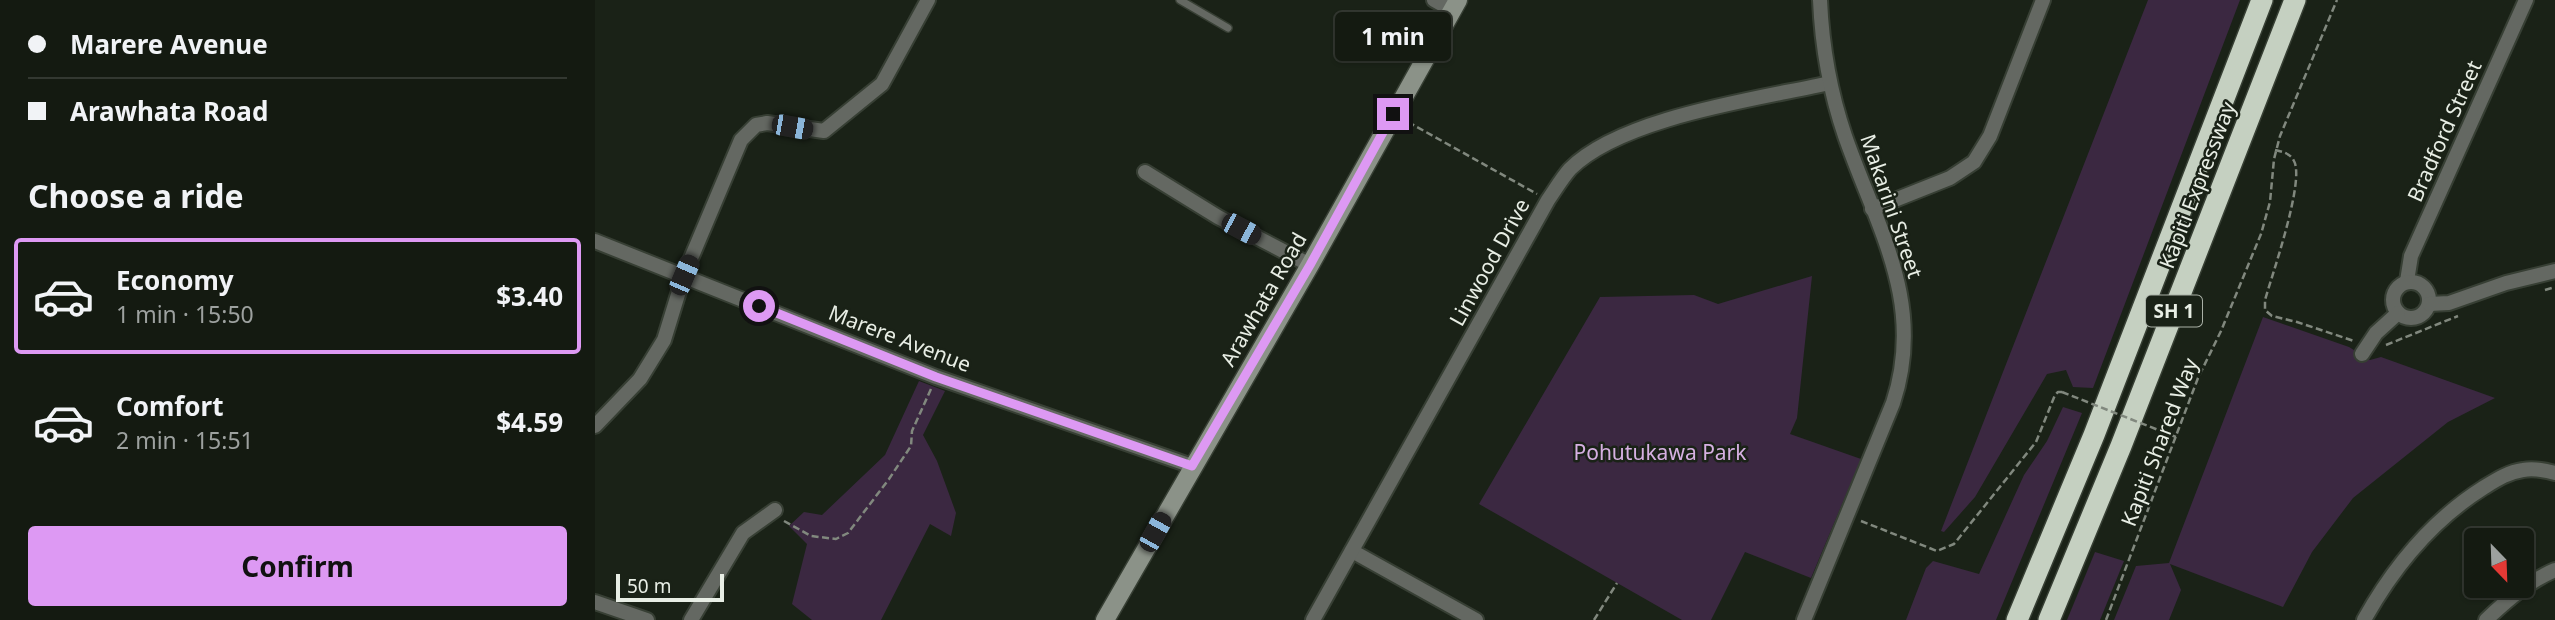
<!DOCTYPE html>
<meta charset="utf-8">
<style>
:root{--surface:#141a11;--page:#21271f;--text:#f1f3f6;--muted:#9da19f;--line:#333831;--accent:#dd99f3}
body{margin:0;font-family:"Noto Sans",sans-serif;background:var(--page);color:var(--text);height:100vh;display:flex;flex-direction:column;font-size:26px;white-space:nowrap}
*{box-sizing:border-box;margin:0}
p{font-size:23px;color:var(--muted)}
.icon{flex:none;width:38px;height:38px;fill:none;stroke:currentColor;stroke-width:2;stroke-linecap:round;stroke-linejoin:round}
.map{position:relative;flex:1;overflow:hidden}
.drawer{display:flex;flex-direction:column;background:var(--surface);width:595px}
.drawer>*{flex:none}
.guide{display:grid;align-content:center;height:154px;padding:0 28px;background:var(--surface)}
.needle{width:46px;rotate:157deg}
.controls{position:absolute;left:1869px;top:528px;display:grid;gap:14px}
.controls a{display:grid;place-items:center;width:70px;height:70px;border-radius:7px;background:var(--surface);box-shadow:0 2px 5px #0004,0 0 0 2px var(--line);font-size:35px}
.scale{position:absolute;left:21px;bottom:18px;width:108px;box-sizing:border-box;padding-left:7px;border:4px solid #e8eee5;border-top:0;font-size:19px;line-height:24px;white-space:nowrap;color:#e8eee5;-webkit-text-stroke:5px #1a2217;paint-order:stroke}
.end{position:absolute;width:32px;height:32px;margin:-16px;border:9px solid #dd99f3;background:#111;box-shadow:0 0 0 4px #111}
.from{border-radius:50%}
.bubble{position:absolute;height:49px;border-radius:7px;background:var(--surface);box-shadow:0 2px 5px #0004,0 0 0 2px var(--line);font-size:23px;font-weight:700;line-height:49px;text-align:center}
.car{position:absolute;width:21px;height:42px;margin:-21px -10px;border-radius:9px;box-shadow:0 0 5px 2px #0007;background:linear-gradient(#222 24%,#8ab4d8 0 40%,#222 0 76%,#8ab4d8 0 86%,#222 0)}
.guide b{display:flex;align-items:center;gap:24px;height:66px;font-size:26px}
.guide b+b{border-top:2px solid var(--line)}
.guide i{width:18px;height:18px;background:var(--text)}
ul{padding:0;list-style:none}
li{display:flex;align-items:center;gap:21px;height:116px;margin:0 14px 10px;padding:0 14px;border:4px solid transparent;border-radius:7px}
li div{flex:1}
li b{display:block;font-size:26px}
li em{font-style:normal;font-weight:700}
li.on{border-color:var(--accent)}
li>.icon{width:63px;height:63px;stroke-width:1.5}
h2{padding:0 28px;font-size:32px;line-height:84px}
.primary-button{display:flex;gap:14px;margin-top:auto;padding:14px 28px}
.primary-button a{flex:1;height:80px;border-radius:7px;background:var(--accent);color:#111;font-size:28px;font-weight:700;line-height:80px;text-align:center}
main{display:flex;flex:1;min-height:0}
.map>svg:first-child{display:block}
</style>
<main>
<section class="drawer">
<div class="guide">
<b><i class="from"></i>Marere Avenue</b>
<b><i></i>Arawhata Road</b>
</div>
<h2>Choose a ride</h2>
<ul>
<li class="on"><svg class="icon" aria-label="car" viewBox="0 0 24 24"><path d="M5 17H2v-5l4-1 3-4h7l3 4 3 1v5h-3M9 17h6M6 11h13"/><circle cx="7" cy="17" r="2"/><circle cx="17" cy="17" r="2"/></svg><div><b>Economy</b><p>1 min · 15:50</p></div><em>$3.40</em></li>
<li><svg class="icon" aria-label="car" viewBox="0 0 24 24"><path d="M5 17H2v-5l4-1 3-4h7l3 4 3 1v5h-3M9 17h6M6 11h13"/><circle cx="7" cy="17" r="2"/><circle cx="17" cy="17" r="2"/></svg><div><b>Comfort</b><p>2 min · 15:51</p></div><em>$4.59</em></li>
</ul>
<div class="primary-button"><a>Confirm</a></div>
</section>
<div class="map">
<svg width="1960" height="620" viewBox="0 0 1960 620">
<rect width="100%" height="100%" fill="#1a2217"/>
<g fill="#3b2841">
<polygon points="1553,0 1645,0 1498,388 1478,387 1471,370 1452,374 1380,497 1349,532 1346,531"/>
<polygon points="1217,276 1202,418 1195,434 1266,459 1216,578 1150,552 1116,620 1087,620 884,504 1005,297 1099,295 1123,304"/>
<polygon points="1668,317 1754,347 1775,360 1786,357 1900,398 1853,422 1758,498 1717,552 1688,607 1575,564 1586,590 1574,620 1519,620 1541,566 1574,563"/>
<polygon points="324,381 350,391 328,435 342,461 361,513 356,536 335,524 286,620 217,620 197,604 212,544 194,526 209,512 227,515 290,455"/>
<polygon points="1468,407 1487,413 1401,620 1311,620 1331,568 1338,561 1384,574 1429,475 1452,441"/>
<polygon points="1500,552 1529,561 1505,620 1472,620"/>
</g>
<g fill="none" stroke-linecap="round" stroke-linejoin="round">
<defs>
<polyline id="lane" points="585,0 633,28"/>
<g id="street">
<polyline points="839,0 857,10"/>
<polyline points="550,172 623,217 715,265"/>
<polyline points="1277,209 1355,178 1379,162 1395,136 1448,0"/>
<polyline points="0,241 341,377 597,466"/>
<polyline points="1812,281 1816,256 1931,0"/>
<circle cx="1816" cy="300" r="18"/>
<polyline points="1834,304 1854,303 1911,283 1960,271"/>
<polyline points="1767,354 1781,333 1803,313"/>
<polyline points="0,426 45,379 69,340 89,275 146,140 161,125 172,123 229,131 287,84 333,0"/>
<polyline points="757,551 881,620"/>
<polyline points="0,602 52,620"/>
<polyline points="96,620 148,533 180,510"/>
<path d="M718,620L953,200C960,190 967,178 975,169C1027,117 1163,99 1235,83"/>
<path d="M1209,620L1298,403C1331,303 1282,228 1250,136C1235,92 1227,47 1225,0"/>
<path d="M1769,620C1799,566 1836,521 1888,488C1901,480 1913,472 1928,470C1939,468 1949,470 1960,473"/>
<path d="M1891,620C1912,600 1934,581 1960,570"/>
</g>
<polyline id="secondary" points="510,620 715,265 863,0"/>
<g id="highway">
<polyline points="1422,620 1499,435 1667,0"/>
<polyline points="1454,620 1526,446 1700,0"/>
</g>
</defs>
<use href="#lane" stroke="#373f34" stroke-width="10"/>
<use href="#street" stroke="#373f34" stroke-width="18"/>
<use href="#secondary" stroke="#373f34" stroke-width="21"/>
<use href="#highway" stroke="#373f34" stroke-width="24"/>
<g stroke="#81887e" stroke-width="2.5" stroke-dasharray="7 3.5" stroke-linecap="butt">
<polyline points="813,122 942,194"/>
<path d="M1680,150C1688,152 1695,153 1699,161C1710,181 1677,275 1670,300V310L1677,316L1702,322L1759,341"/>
<polyline points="1950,290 1960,287"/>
<polyline points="1791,345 1863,316"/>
<polyline points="189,521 216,536 241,539 253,533 294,479 316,446 317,431 336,389"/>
<polyline points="1266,521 1342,551 1359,544 1441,442 1460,395 1463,392 1467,392"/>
<polyline points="999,620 1022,583"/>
<polyline points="1511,620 1603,378 1626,331 1666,234 1675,202 1679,159 1685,136 1742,0"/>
</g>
<use href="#lane" stroke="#646862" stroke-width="7"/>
<use href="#street" stroke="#646862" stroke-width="14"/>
<use href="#secondary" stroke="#8b9288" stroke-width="18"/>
<use href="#highway" stroke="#c5d0c1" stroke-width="21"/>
<polyline stroke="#81887e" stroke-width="2.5" stroke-dasharray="7 3.5" stroke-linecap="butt" points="1467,392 1581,437"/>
</g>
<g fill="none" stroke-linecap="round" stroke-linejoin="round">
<polyline stroke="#dd99f3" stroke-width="9" points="164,306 341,377 597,466 715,265 798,114"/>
</g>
<g text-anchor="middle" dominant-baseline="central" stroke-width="5" stroke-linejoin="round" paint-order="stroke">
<rect fill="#1a2217" stroke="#aab1a7" stroke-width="2" x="1551" y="295.5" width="56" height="31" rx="5"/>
<g font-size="19" font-weight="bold" fill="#e8eee5">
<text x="1579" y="311">SH 1</text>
</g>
<g font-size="21" fill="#e8eee5" stroke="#1a2217">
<text transform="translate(1849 131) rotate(-66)">Bradford Street</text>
<text transform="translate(1602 185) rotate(-69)">Kāpiti Expressway</text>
<text transform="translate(1297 206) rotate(71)">Makarini Street</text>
<text transform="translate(894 262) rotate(-61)">Linwood Drive</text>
<text transform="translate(668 299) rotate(-60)">Arawhata Road</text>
<text transform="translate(305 338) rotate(21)">Marere Avenue</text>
<text transform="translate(1564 442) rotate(-69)">Kapiti Shared Way</text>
</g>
<g font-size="21" fill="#d6b0e2" stroke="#1a2217">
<text x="1065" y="452">Pohutukawa Park</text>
</g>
</g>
</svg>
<div class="controls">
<a><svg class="needle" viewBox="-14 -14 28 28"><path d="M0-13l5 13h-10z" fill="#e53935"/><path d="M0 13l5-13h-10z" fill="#9da19f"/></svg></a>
</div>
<div class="scale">50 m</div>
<i class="end from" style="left:164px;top:306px"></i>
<i class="end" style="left:798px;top:114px"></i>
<div class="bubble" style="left:740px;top:12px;width:116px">1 min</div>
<i class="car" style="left:197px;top:127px;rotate:100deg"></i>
<i class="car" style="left:646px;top:229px;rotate:118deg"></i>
<i class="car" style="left:89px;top:275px;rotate:23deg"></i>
<i class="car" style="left:560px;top:532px;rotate:29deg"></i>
</div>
</main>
